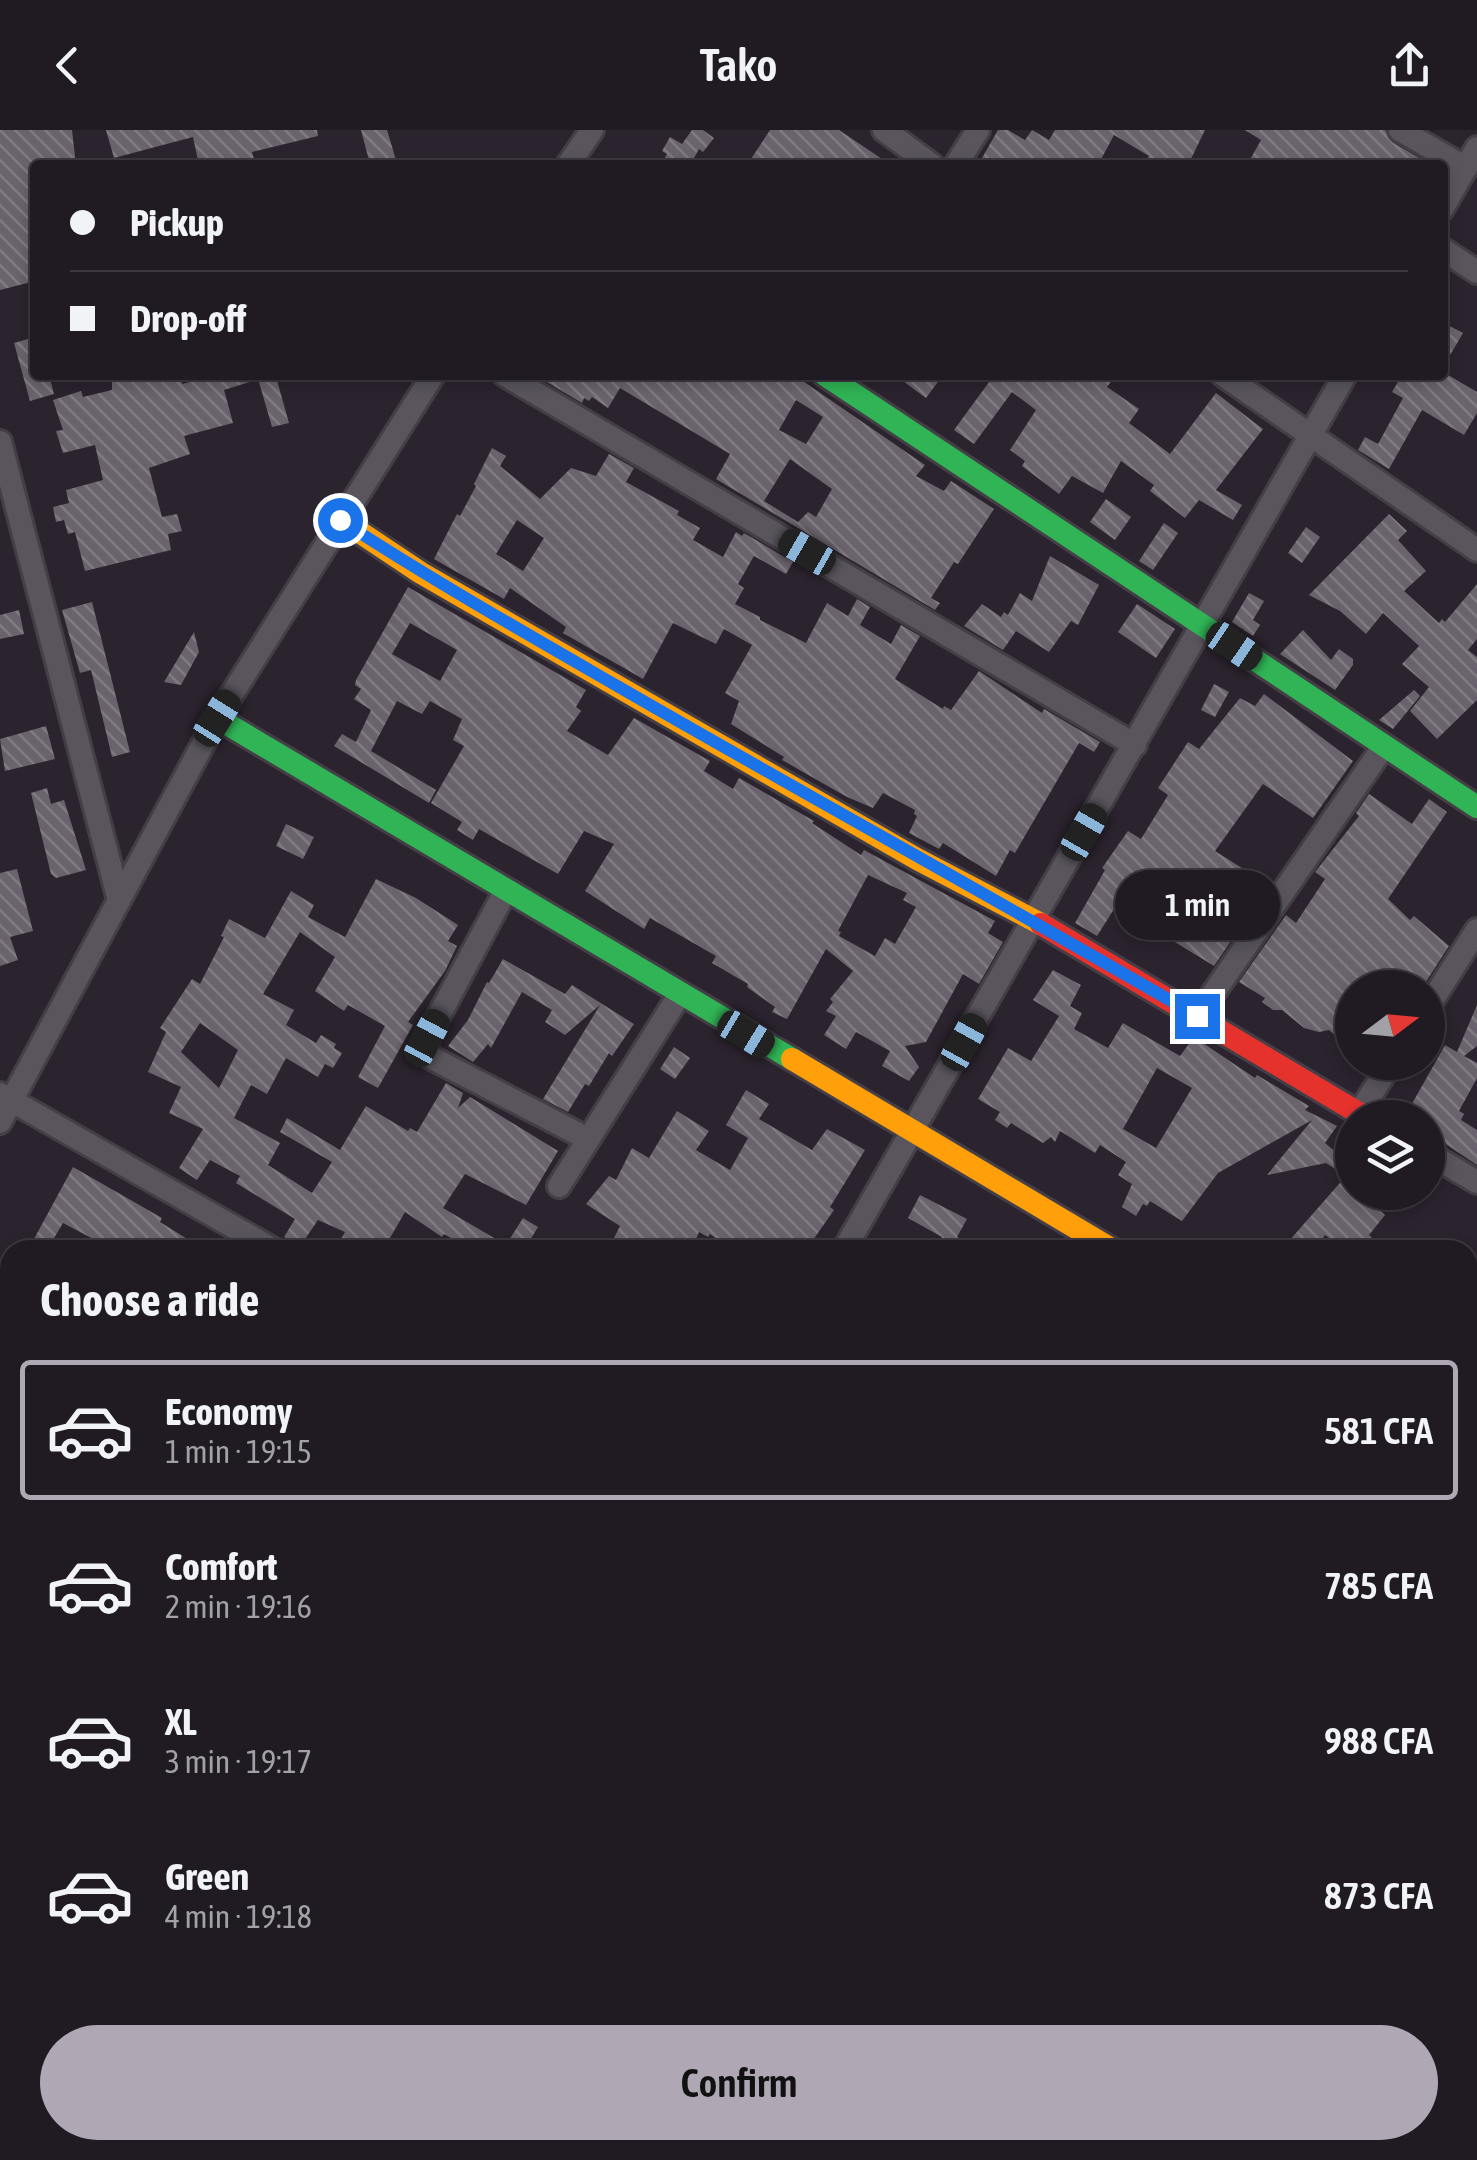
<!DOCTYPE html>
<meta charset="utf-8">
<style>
:root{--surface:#201a22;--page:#28232a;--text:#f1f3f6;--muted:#a2a1a5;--line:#3d3840;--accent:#afa7b3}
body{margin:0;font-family:"Asap Condensed",sans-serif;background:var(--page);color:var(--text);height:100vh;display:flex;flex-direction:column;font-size:38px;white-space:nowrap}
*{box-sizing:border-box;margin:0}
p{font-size:32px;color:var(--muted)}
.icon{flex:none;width:55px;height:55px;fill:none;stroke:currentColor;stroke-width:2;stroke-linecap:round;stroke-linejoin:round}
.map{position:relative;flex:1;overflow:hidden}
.panel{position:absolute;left:0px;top:1110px;width:1478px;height:920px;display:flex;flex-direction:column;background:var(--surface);border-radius:30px 30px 0 0;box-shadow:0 5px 15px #0003,0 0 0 2px var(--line)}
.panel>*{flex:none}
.banner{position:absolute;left:30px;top:30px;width:1418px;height:220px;border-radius:10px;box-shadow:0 5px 15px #0003,0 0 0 2px var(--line);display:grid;align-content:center;height:220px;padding:0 40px;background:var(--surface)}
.needle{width:65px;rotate:74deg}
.buttons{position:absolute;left:1335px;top:840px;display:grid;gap:20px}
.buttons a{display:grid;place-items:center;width:110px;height:110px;border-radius:50%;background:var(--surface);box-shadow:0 5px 15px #0003,0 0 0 2px var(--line);font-size:50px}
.end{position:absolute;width:45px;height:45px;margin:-22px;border:12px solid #1a73e8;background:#fff;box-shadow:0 0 0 5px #fff}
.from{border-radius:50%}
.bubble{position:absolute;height:70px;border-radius:35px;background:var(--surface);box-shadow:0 5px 15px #0003,0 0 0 2px var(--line);font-size:32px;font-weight:600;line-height:70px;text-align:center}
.car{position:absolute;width:30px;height:60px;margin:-30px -15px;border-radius:12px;box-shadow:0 0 8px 2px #0007;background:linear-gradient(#222 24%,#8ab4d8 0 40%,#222 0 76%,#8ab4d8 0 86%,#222 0)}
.banner b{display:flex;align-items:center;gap:35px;height:95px;font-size:38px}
.banner b+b{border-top:2px solid var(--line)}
.banner i{width:25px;height:25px;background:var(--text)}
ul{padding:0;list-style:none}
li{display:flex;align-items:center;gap:30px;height:140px;margin:0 20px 15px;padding:0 20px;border:5px solid transparent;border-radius:10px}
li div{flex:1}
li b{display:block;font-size:38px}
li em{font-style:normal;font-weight:600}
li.active{border-color:var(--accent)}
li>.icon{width:90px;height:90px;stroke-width:1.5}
h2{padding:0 40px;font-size:45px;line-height:120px}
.button{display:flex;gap:20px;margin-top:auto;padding:20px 40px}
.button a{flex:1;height:115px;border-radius:60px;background:var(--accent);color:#111;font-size:40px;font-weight:600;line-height:115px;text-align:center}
header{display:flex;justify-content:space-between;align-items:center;height:130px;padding:0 40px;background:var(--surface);font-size:45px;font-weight:600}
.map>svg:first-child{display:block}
</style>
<header><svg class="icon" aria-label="back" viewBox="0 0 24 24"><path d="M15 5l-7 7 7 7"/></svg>Tako<svg class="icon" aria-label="share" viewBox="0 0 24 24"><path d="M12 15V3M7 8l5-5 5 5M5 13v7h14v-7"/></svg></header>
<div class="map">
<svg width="1477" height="2030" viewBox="0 0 1477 2030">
<defs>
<pattern id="building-back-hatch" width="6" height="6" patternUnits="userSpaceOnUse" patternTransform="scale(2.5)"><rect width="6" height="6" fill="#6a636d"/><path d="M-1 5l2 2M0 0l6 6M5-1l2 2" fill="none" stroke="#807a83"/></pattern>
</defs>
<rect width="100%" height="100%" fill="#2b232e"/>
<g fill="url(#building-back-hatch)" fill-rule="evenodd">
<polygon points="0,0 72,0 76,35 35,35 35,151 0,160"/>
<polygon points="106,0 317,0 318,6 252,22 256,35 199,35 193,7 114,28"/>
<polygon points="361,0 387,0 396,30 370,34"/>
<polygon points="692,0 703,0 714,8 703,22 699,19 690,35 661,35 667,24 662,21 670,7 682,14"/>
<polygon points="770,0 839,0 891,35 747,35"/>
<polygon points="998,0 1008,0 1025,10 1032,0 1049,10 1055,0 1205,0 1188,35 1143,35 1149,26 1114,5 1098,35 978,35"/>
<polygon points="1245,0 1385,0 1392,12 1426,32 1424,35 1247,35 1261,10"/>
<polygon points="1442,192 1463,203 1442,239"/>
<polygon points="35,207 35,245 49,245 54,264 30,271 14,213"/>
<polygon points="112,245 181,245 182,254 220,245 258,245 259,249 224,260 233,293 184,306 190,324 149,338 162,387 177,384 182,401 168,404 171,420 85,441 75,402 68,404 64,390 56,392 53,377 69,373 66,360 103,350 95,315 63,323 56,301 63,300 53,270 81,261 83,267 112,260"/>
<path d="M535,245H794L925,335L916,346L944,361L951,351L994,379L958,434L954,432L931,468L940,473L935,480L716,349L730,324L620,258L608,278L592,267L589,271L584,268L582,273ZM796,270L823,287L806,314L779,300ZM790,329L832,359L816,387L808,382L798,392L764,371Z"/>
<polygon points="895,245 943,245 926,268"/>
<polygon points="988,245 1116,245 1107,257 1139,279 1129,293 1170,324 1216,263 1263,299 1216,360 1242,375 1233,390 1199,370 1185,388 1150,361 1154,355 1121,331 1103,363 1072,346 1059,364 1022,336 1025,331 1010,320 1036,280 1012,262 974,314 954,300 992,248"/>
<polygon points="1402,245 1448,245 1477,262 1477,283 1464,305 1422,280 1389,339 1358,320 1365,307 1378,314 1403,268 1392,262"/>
<polygon points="276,247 289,293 272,297 259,252"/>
<path d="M492,318L506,326L500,336L540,369L571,338L596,346L609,324L634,338L626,352L679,381L677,385L700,398L693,410L723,427L736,402L742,406L744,403L793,432L786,444L754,426L738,454L744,458L735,474L760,487V490L806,513L827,473L848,486L857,469L870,477L860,495L891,514L901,495L920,506L895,549L943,579L944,576L951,580L979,541L1042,583L1044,579L1100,612L1094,622L1079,613L1015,723L1010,720L996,746L943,713L939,719L909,703L917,686L914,684L915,680L883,663L873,678L847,667L782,630L784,627L731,594L739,571L725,563L752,515L724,499L716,514L673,493L643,549L563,503L566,497L510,458L504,469L434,429L457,384L460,386L476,356L474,354ZM517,390L544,408L523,441L496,424Z"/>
<polygon points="1106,369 1131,387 1115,410 1090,392"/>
<polygon points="1389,384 1407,401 1398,410 1426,441 1404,461 1439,493 1442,489 1445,492 1477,454 1477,509 1468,520 1477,527 1477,570 1437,609 1410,581 1429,557 1402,534 1419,516 1383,483 1366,504 1340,481 1309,465"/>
<polygon points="1164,393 1178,403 1153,440 1139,431"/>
<polygon points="1306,397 1320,407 1302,433 1288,423"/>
<polygon points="1050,426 1099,455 1078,495 1071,491 1049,522 1016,501 1003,520 964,496 982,474 1001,487 1004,482 1008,485 1020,463 1032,471"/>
<path d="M408,457L586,560L576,577L581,581L567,601L608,625L634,588L710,631L704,641L733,659L739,648L814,691L812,693L861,725L864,720L995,791L988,803L1003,812L979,854L963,844L926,912L905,916L919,937L909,951L882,936L890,921L856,902L846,919L824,905L836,886L826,881L833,872L830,869L853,841L826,819L787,889L772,882L775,877L747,857L748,854L712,833L716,826L650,788L644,799L585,761L614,714L584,701L558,744L479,699L473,710L457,700L462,692L431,673L464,616L453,610L462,589L430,571L422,584L397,571L371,621L436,660L429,673L334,616L342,604L356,612L371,580L354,569L361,559L355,555L356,550ZM410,493L457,520L440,551L392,524ZM868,745L907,763L903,770L916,777L895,814L885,808L875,826L839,806L841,802L838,801Z"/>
<polygon points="1249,463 1264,471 1253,490 1260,495 1253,506 1232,492"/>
<polygon points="92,472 130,622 112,627 91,540 80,543 62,480"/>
<polygon points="1137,474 1175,499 1156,528 1118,502"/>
<polygon points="19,480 24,504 0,509 0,485"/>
<polygon points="1303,500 1331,530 1339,519 1353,529 1353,535 1335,560 1280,524"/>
<polygon points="194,502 199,522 181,555 164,552"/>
<polygon points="1214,554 1229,562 1215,587 1201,580"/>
<polygon points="1414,560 1420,566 1393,599 1379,590"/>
<polygon points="1264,564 1353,631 1313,688 1263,654 1215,721 1253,745 1239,767 1233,763 1212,792 1233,808 1214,836 1116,776 1097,806 1075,793 1105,740 1102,738 1128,701 1141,709 1168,665 1158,658 1188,612 1199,619 1240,568 1255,576"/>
<polygon points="46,596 55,629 5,641 0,609"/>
<polygon points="47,658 51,674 64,670 86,740 56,748 51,744 31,663"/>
<polygon points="1369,664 1412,694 1429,669 1447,682 1388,769 1410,790 1414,786 1449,816 1422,858 1352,858 1352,920 1329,900 1319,902 1304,898 1282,880 1273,880 1262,872 1265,868 1239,852 1286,785 1296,793 1325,749 1315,742 1359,686 1356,683"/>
<polygon points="286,694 314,707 303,729 276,716"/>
<polygon points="17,739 33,801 10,807 18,830 0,836 0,743"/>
<path d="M376,749L416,768L458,795L448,811L457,816L445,841L408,892L413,895L378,958L358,947L385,896L348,875L344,881L315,861L335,827L300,802L263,864L294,880L286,895L316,913L321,905L336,914L334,918L342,923L333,938L325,934L318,947L286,928L267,964L251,955L234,988L280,1013L268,1035L312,1063L332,1032L280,1002L287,988L340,1020L366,976L408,1001L410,998L417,1002L446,953L463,963L458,978L470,967L558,1021L526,1075L465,1044L443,1078L506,1115L523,1088L538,1097L524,1120H472L444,1104L442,1107L405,1082L383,1120H335L345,1102L318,1090L301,1115L284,1107L295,1089L236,1053L240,1046L210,1030L197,1050L179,1038L203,999L169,983L181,957L148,942L166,902L160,898L192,849L200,854L224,807L221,806L229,789L265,808L291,761L314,775L308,787L345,807ZM200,893L238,920L219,958L181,922Z"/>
<polygon points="503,829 565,864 572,855 634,894 612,926 609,923 589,956 585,954 568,982 543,969 600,875 565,905 545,892 552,880 522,862 491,918 488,914 473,932 448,916 468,890 487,852 489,853"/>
<path d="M1053,840L1081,855L1070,876L1082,883L1074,899L1108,918L1123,893L1180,926L1194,907L1255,948L1257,945L1309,976L1305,980L1337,996L1325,1013L1352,1036V1062H1360L1385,1085L1369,1105L1385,1120H1346L1325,1105L1318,1116L1312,1112L1305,1120H1281L1346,1046L1326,1033L1267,1045L1312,990L1218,1043L1182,1091L1150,1071L1147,1076L1143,1074L1136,1086L1122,1077L1132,1054L1118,1045L1126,1032L1100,1015L1095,1023L1060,1001L1055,1012L1051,1007L1043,1013L1011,993L1007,998L995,990L1000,982L978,969L1008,918L1031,931L1059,886L1033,870ZM1157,938L1192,958L1156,1018L1123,999Z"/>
<polygon points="1477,875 1477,916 1464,926 1477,933 1477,948 1459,981 1464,984 1461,990 1477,1000 1477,1035 1428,1002 1428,988 1404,988 1445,915 1457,922"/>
<polygon points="674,917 690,928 675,949 660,939"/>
<polygon points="746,960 769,974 759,989 812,1020 827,999 865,1020 830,1077 834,1080 806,1120 767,1120 749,1110 742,1120 732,1120 710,1104 708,1107 699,1102 691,1120 608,1120 620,1096 586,1074 609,1046 616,1050 632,1018 649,1028 677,981 709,1001 696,1020 730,1040 748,1008 726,995"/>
<polygon points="73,1037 162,1088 160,1092 205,1120 114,1120 63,1093 47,1120 28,1120"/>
<polygon points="920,1065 967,1089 957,1107 987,1120 934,1120 942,1107 908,1088"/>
</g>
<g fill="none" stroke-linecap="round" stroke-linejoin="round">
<defs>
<g id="street">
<polyline points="884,0 932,35"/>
<polyline points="1400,0 1466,38"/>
<polyline points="568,35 592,0"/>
<polyline points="956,35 978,0"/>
<polyline points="1442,79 1477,18"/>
<polyline points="1442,119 1477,142"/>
<polyline points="505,245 1135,615"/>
<polyline points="1223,245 1477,420"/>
<polyline points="0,312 119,770"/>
<polyline points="506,760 427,908 426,920 432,928 588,1009"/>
<polyline points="1428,877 1477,800"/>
<polyline points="1197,887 1384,616"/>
<polyline points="0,964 274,1120"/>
<polyline points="1359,983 1392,932"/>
<polyline points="0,992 217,588 433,245"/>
<polyline points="1428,1023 1477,1052"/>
<polyline points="559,1056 680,864"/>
<polyline points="844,1120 1345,245"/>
<polyline points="1468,1326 1477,1331"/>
<polyline points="0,1472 10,1455"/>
<polyline points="0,1783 10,1790"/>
<polyline points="0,2000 10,1982"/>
<polyline points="411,2020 428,2030"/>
<polyline points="1180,2020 1183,2030"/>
<polyline points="131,2030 169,2020"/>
<polyline points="603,2030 609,2020"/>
</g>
<g id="fast">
<polyline points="825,245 1477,677"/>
<polyline points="217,588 792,929"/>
<polyline points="0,1252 10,1258"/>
<polyline points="1291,2020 1309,2030"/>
<polyline points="1003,2030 1036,2020"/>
</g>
<g id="slow">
<polyline points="340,389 421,443 917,729 1041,794"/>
<polyline points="792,929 1113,1120"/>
<polyline points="1468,1540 1477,1524"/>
<polyline points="1336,2020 1354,2030"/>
</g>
<polyline id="jam" points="1041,794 1367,988"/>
</defs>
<use href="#street" stroke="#443e47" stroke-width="28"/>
<use href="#fast" stroke="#443e47" stroke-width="28"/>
<use href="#slow" stroke="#443e47" stroke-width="28"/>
<use href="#jam" stroke="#443e47" stroke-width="28"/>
<use href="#street" stroke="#5a555d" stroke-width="22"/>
<use href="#fast" stroke="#30b455" stroke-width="22"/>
<use href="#slow" stroke="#ff9f0a" stroke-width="22"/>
<use href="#jam" stroke="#e5322d" stroke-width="22"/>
</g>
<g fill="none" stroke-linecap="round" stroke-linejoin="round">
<path stroke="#1a73e8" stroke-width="12" d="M340,390C429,448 520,500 612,553C806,665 1003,773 1197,886"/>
</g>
</svg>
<div class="buttons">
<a><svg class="needle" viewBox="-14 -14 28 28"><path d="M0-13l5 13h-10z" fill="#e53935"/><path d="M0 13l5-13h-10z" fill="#a2a1a5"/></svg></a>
<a><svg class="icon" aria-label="layers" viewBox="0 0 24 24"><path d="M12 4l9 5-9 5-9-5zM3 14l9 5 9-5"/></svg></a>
</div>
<i class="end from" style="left:340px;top:390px"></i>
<i class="end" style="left:1197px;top:886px"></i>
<div class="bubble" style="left:1115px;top:740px;width:165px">1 min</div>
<i class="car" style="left:807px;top:422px;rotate:300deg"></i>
<i class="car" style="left:1234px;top:516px;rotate:124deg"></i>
<i class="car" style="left:217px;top:588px;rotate:32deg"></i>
<i class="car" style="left:1084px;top:702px;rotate:30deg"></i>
<i class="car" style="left:746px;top:904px;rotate:121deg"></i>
<i class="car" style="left:427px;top:908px;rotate:28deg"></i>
<i class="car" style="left:964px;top:912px;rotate:29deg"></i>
<div class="banner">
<b><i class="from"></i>Pickup</b>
<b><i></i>Drop-off</b>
</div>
<section class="panel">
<h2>Choose a ride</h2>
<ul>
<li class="active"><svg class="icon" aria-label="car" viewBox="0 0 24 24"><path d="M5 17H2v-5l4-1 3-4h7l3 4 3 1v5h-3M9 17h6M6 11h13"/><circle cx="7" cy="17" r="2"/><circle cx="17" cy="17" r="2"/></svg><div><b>Economy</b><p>1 min · 19:15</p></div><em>581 CFA</em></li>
<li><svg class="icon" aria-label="car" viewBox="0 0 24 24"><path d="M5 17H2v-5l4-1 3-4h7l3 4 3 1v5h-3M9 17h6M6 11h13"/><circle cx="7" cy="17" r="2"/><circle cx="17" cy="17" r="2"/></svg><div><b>Comfort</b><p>2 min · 19:16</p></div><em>785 CFA</em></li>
<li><svg class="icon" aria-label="car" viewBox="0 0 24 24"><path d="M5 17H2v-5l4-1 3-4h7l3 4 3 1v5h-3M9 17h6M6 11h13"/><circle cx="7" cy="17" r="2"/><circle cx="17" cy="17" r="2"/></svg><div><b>XL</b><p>3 min · 19:17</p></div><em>988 CFA</em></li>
<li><svg class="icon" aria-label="car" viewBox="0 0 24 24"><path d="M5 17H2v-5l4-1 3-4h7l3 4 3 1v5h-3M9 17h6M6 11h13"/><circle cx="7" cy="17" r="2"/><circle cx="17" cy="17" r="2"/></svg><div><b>Green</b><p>4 min · 19:18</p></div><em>873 CFA</em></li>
</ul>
<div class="button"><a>Confirm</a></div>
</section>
</div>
